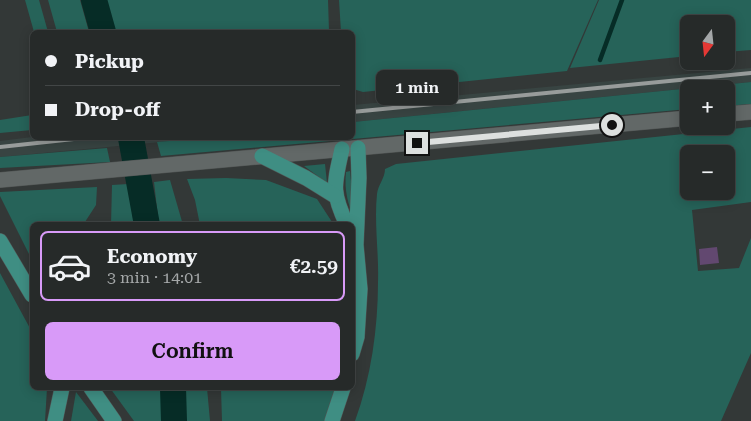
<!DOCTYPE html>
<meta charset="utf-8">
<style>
:root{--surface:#262a29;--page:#323635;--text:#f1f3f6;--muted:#a4a7a8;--line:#424646;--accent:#d89af8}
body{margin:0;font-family:"Roboto Serif",serif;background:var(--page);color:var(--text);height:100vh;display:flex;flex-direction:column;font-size:19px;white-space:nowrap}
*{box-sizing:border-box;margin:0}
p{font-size:16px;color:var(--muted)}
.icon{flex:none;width:28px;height:28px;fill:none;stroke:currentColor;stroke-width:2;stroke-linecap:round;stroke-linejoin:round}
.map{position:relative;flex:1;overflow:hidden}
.side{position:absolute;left:30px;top:222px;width:325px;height:168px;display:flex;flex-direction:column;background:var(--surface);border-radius:8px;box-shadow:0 2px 12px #0003,0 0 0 1px var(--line)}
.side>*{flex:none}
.top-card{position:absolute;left:30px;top:30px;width:325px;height:110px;border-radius:8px;box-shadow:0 2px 12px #0003,0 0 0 1px var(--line);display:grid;align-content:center;height:110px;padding:0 15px;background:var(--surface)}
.needle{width:32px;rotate:195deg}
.buttons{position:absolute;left:680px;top:15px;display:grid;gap:10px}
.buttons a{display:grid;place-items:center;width:55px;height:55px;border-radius:8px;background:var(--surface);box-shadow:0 2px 12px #0003,0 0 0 1px var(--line);font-size:25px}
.end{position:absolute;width:22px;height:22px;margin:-11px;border:6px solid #dde0df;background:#111;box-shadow:0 0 0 2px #111}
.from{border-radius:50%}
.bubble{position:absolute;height:35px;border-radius:8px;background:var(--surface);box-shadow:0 2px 12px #0003,0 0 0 1px var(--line);font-size:16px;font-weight:600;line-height:35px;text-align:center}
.top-card b{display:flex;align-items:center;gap:18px;height:48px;font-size:19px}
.top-card b+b{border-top:1px solid var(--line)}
.top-card i{width:12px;height:12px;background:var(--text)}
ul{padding:9px 0 0;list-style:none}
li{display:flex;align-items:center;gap:15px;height:70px;margin:0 10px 8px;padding:0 5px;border:2px solid transparent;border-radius:8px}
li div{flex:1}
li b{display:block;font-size:19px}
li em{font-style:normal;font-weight:600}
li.selected{border-color:var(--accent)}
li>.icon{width:45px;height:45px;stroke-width:1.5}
.action{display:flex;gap:10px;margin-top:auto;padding:10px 15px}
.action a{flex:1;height:58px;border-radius:8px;background:var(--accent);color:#111;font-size:20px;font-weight:600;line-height:58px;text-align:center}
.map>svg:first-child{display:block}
</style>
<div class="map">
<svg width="751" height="421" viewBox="0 0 751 421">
<rect width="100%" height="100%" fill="#333837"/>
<g fill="#384442">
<polygon points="751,68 751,82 353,122 353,105"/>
<polygon points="32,137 204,138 0,157 0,141"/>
</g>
<g fill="#266359" fill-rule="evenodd">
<polygon points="25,0 39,0 48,32 34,32"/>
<polygon points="48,0 80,0 89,32 57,32"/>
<polygon points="101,0 328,0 329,32 111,32"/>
<polygon points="339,0 598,0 567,71 363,92 353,89 352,32 341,32"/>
<polygon points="599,0 751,0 751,50 726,52 726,24 689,24 689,56 570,68"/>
<polygon points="751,82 751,104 726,106 726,89 689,89 689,109 161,156 157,142 204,138 352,138 353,122"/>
<polygon points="32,115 32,130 0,133 0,120"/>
<path d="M751,127V202L692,210L698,271L739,268L751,238V353L721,421H355C371,378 378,328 378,282C379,253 374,223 377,194C378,185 385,178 385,169L396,164ZM689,154H726V191H689Z"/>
<polygon points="107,148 110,162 0,168 0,157"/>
<polygon points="325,164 327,183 304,166"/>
<path d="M350,171L355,221C348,204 344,191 346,172Z"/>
<polygon points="226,178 266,180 317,199 334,225 200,225 195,200 187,179"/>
<polygon points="170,180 183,225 159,225 154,182"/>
<polygon points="128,184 134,225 111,225 112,185"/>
<polygon points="97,187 96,205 83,225 32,225 32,260 0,196 0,192"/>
<polygon points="0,273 32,332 32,388 47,388 45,421 0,421"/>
<polygon points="110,388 161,388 162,421 134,421"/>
<polygon points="179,388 207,388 210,421 182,421"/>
<polygon points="221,388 339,388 328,421 222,421"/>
<polygon points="76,392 98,421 71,421"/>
</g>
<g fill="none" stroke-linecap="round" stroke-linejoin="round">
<polyline stroke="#062c26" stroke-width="4.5" points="600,60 622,0"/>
<g stroke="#062c26" stroke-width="26">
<polyline points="94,0 103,32"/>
<polyline points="131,138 147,225"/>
<polyline points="173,388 174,421"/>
</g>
</g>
<polygon fill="#624870" points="717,247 719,263 700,265 699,249"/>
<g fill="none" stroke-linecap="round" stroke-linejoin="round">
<defs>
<g id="minor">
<polyline points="726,114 751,112"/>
<polyline points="0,180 689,118"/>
</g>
<g id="major">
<path d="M342,149C334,185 331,191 347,225"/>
<polyline points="262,156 306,178 335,196"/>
<polyline points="0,241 32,295"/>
<polyline points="352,354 357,337 360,289 356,245 359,178 358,148"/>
<polyline points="91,388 114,421"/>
<polyline points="55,421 62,388"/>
<polyline points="332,421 343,388"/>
</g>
</defs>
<use href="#minor" stroke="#515554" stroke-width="16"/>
<use href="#major" stroke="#515554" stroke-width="16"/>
<use href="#minor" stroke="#626867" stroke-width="15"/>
<use href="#major" stroke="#3f8e83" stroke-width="15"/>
<g stroke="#989c9b" stroke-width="4">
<polyline points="352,112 751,73"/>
<polyline points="0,147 83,138"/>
</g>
</g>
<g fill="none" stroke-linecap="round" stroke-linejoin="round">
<polyline stroke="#dde0df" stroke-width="6" points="417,143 612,125"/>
</g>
</svg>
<div class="buttons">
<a><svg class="needle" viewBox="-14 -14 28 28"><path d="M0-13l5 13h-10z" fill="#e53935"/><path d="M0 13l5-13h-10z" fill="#a4a7a8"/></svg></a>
<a>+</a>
<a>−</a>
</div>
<i class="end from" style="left:612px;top:125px"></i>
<i class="end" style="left:417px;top:143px"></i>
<div class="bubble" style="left:376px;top:70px;width:82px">1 min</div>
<div class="top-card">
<b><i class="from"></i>Pickup</b>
<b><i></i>Drop-off</b>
</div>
<section class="side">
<ul>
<li class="selected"><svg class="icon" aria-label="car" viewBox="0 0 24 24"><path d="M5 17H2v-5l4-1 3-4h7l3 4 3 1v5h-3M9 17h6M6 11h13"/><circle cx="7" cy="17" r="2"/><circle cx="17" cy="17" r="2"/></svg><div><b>Economy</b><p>3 min · 14:01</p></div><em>€2.59</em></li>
</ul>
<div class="action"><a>Confirm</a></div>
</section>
</div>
